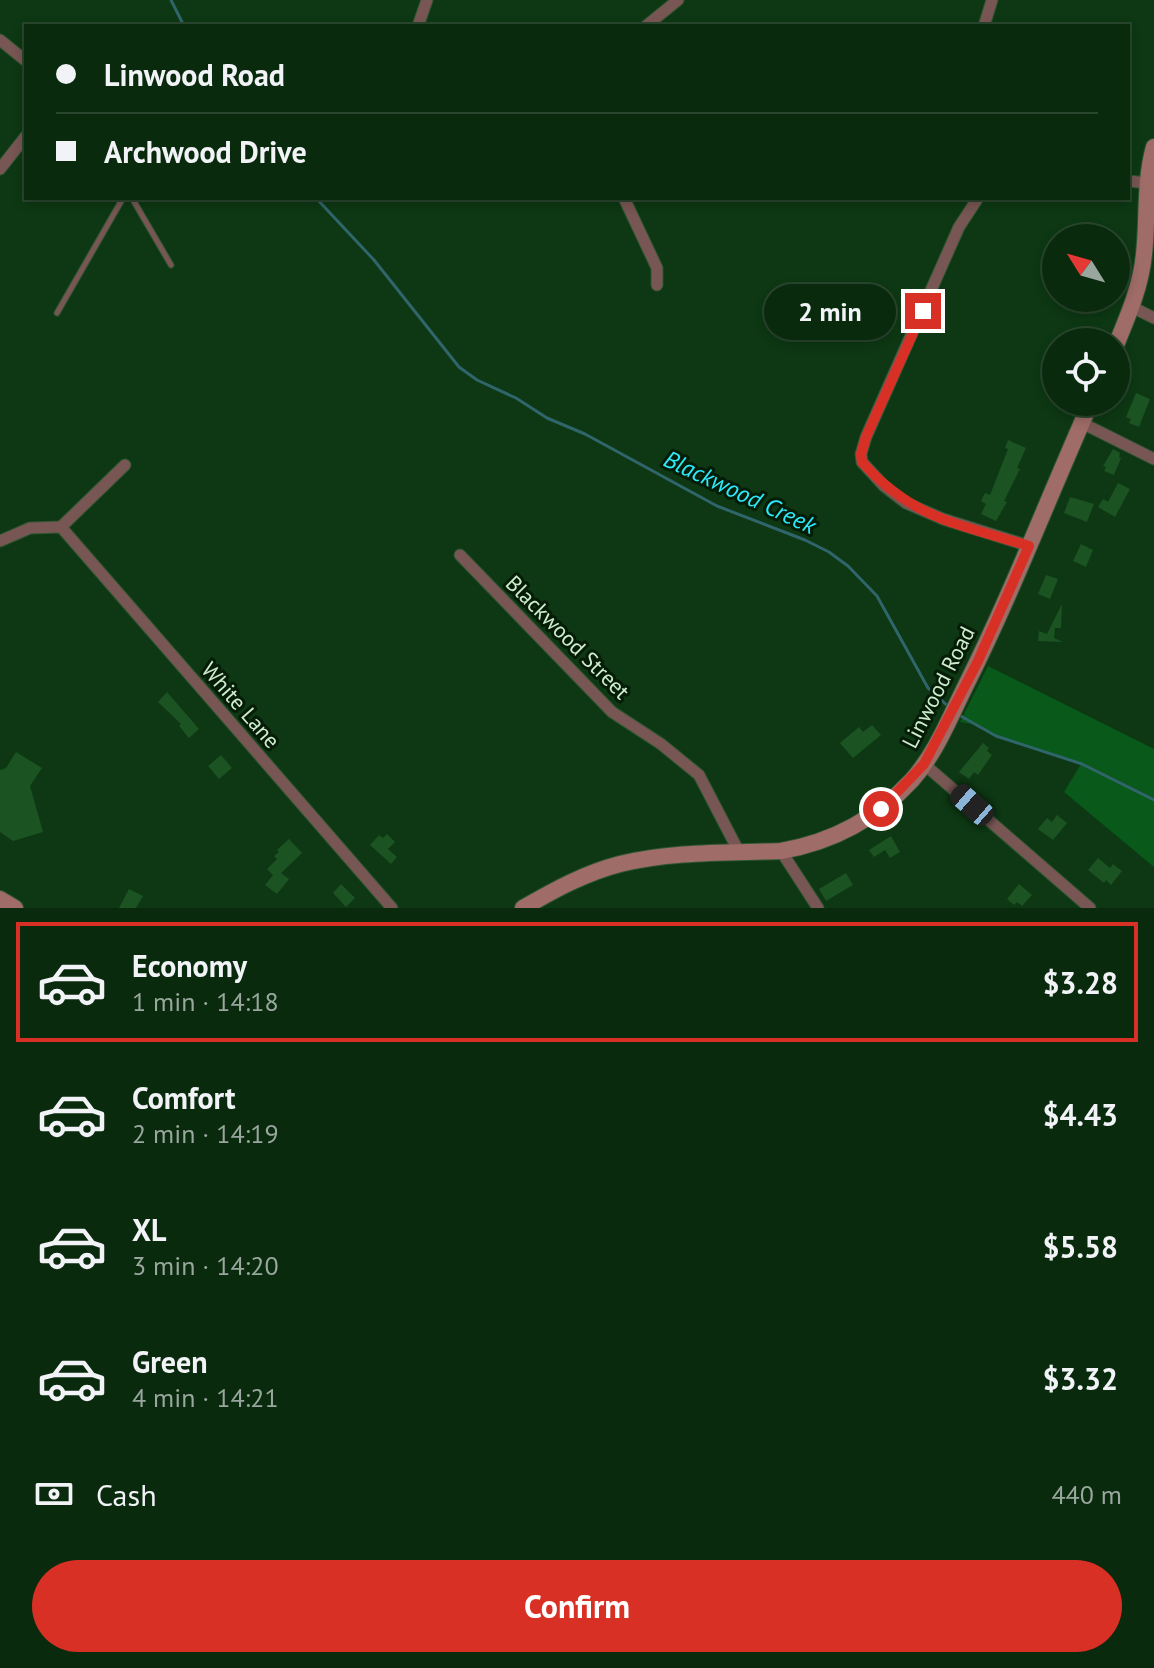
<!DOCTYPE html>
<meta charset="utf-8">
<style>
:root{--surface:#0a2a0e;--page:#18361c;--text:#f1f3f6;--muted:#99a79e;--line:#2a462e;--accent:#d93025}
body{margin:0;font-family:"PT Sans",sans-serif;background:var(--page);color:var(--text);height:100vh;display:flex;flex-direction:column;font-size:30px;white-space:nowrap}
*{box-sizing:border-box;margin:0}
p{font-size:26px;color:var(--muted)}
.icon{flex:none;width:44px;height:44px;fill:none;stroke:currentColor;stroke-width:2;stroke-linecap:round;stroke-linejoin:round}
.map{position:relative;height:908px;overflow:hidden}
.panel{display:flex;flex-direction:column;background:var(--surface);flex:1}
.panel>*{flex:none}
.top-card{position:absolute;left:24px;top:24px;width:1106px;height:176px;border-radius:0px;box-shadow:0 4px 12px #0003,0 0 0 2px var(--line);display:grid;align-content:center;height:176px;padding:0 32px;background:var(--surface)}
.needle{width:52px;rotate:307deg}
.tools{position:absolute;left:1042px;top:224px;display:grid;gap:16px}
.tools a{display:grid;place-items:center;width:88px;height:88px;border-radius:50%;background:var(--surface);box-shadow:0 4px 12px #0003,0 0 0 2px var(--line);font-size:40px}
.end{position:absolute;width:36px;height:36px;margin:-18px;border:10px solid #d93025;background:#fff;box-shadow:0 0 0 4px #fff}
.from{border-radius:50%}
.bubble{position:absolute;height:56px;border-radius:28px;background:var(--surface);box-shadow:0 4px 12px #0003,0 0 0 2px var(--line);font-size:26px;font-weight:600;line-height:56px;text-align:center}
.car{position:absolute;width:24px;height:48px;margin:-24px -12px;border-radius:10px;box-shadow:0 0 6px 2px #0007;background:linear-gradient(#222 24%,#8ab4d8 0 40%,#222 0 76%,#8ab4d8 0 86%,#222 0)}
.top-card b{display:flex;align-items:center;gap:28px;height:76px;font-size:30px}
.top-card b+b{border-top:2px solid var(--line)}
.top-card i{width:20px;height:20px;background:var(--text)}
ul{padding:14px 0 0;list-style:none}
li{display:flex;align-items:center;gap:24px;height:120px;margin:0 16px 12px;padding:0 16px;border:4px solid transparent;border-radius:0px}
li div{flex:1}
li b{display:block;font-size:30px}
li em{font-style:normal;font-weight:600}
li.current{border-color:var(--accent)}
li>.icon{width:72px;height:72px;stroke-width:1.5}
.pay{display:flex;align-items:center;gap:20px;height:88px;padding:0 32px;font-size:30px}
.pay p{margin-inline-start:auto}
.cta{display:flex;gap:16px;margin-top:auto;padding:16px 32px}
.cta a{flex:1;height:92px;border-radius:48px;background:var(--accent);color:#fff;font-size:32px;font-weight:600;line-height:92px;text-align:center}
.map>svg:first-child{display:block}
</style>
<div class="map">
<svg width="1154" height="908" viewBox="0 0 1154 908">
<rect width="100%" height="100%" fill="#0d3813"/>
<polygon fill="#08591a" points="988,666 1154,749 1154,867 1064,792 1081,764 996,736 972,724 960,722"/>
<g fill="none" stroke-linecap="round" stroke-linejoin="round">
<g stroke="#2f656b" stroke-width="3">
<polyline points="171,0 184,26"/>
<polyline points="316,198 374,260 459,367 477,380 516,398 547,418 585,434 717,506 805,540 829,552 848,566 877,596 928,688 950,708"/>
<polyline points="959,715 996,736 1082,764 1154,800"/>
</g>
</g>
<g fill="#1b5322">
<polygon points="1136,393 1150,399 1139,427 1129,423 1131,419 1126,417"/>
<polygon points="1008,440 1026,448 1017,468 1020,469 1004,501 1007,502 996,521 981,514 986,504 981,501 985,493 990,495 1008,449 1005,448"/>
<polygon points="1113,449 1120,453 1119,457 1121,458 1114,475 1104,471 1106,467 1103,466"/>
<polygon points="1118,483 1130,489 1115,517 1098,507 1103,499 1108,502"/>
<polygon points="1070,497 1094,504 1087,522 1064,513"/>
<polygon points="1081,544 1093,550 1086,567 1073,561"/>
<polygon points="1046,575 1058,579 1050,599 1038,594"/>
<polygon points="1062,604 1061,628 1055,628 1054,638 1063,642 1038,641 1039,631 1047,634"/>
<polygon points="167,692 199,729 189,738 179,726 181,724 158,702"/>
<polygon points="872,725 881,735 853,758 840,743 859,727 863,732"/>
<polygon points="983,743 989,748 987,751 992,755 978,775 974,772 969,779 959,772"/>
<polygon points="16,752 42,768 30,786 43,832 13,841 0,832 0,770 6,768"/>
<polygon points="221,755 232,768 219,779 208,766"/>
<polygon points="1057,815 1067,823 1053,840 1038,829 1047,818 1052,822"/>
<polygon points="387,834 395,842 388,849 397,857 391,864 370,845 379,835 383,838"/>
<polygon points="891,836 900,852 890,858 885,850 874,857 869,850"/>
<polygon points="289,839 302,853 281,873 289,879 277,894 265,885 273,875 267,869 277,859 274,856 279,852 277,850"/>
<polygon points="1098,858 1110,868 1113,864 1122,871 1111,885 1106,880 1104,883 1088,870"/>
<polygon points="846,873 853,885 826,901 819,889"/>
<polygon points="341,884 355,898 346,907 333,893"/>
<polygon points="1019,884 1032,895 1022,906 1017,902 1014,905 1007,899"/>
<polygon points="129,889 143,896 136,908 119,908"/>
</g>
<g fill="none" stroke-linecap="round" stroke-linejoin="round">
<defs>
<g id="service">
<polyline points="132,198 171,265"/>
<polyline points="57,313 123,198"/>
</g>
<g id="minor">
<polyline points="418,26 427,0"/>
<polyline points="646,26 678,0"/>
<polyline points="984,26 992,0"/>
<polyline points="0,40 26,61"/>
<polyline points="0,169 26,136"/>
<polyline points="1128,181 1148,183"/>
<polyline points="624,198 657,268 657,285"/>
<polyline points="978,198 959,227 866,437 861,454 862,462 884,486 906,503 943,519 1029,546"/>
<polyline points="1132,307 1154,318"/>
<polyline points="1082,423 1154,459"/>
<polyline points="61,527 125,465"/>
<polyline points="0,541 30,528 61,527 392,908"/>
<polyline points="460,555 612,712 661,744 699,775 739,852"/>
<polyline points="924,764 1090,908"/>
<polyline points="781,851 818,908"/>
</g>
<g id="secondary">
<path d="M1116,345C1128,316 1141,286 1144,254C1148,219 1144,182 1154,147"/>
<polyline points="0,899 15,908"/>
<path d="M523,908C554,890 585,873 620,864C672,851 728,853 781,851C833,842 876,819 912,780C936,753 950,717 966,685C1012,593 1049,496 1091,402"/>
</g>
</defs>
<use href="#service" stroke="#2c5531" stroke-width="7"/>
<use href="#minor" stroke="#2c5531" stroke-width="13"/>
<use href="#secondary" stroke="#2c5531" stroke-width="18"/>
<use href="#service" stroke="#775653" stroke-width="5"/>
<use href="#minor" stroke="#775653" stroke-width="11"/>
<use href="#secondary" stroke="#9f6c67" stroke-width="16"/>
</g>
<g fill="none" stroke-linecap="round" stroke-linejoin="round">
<path stroke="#d93025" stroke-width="10" d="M881,809L924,764L978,661L1029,546C961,525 911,518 862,462L861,454L866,437L923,311"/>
</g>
<g text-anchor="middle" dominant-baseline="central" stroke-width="6" stroke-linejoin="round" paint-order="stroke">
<g font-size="22" fill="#cfeccf" stroke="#051c07">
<text transform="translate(568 637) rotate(45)">Blackwood Street</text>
<text transform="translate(938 687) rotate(-63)">Linwood Road</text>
<text transform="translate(241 705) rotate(49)">White Lane</text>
</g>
<g font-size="24" font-style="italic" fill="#2deafd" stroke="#051c07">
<text transform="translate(740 492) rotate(25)">Blackwood Creek</text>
</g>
</g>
</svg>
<div class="tools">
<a><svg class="needle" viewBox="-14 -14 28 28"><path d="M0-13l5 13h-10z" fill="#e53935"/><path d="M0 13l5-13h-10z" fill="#99a79e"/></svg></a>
<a><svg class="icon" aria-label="locate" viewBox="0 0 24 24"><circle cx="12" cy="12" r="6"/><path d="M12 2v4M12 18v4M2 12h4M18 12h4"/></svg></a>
</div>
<i class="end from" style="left:881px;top:809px"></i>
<i class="end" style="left:923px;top:311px"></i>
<div class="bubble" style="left:764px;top:284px;width:132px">2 min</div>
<i class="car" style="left:972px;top:805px;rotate:311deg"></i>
<div class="top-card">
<b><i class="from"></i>Linwood Road</b>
<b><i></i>Archwood Drive</b>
</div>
</div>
<section class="panel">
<ul>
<li class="current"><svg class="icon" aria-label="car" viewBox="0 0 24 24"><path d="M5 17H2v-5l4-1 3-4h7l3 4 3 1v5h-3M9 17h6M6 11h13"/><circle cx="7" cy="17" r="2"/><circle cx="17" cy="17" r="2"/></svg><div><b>Economy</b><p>1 min · 14:18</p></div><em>$3.28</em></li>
<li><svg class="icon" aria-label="car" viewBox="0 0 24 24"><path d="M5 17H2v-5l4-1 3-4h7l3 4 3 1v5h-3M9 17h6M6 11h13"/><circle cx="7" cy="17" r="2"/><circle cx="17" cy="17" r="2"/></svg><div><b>Comfort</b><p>2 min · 14:19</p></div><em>$4.43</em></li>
<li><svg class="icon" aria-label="car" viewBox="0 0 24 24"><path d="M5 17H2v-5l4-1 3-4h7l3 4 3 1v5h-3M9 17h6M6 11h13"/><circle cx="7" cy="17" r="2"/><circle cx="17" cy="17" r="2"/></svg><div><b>XL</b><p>3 min · 14:20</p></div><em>$5.58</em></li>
<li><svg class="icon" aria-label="car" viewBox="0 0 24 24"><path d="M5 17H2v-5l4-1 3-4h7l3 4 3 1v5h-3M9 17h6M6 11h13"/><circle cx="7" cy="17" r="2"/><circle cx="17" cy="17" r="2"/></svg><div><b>Green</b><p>4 min · 14:21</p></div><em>$3.32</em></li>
</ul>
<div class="pay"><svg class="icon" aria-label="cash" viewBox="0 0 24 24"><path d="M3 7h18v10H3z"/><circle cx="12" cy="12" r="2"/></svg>Cash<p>440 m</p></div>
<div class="cta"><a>Confirm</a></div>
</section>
